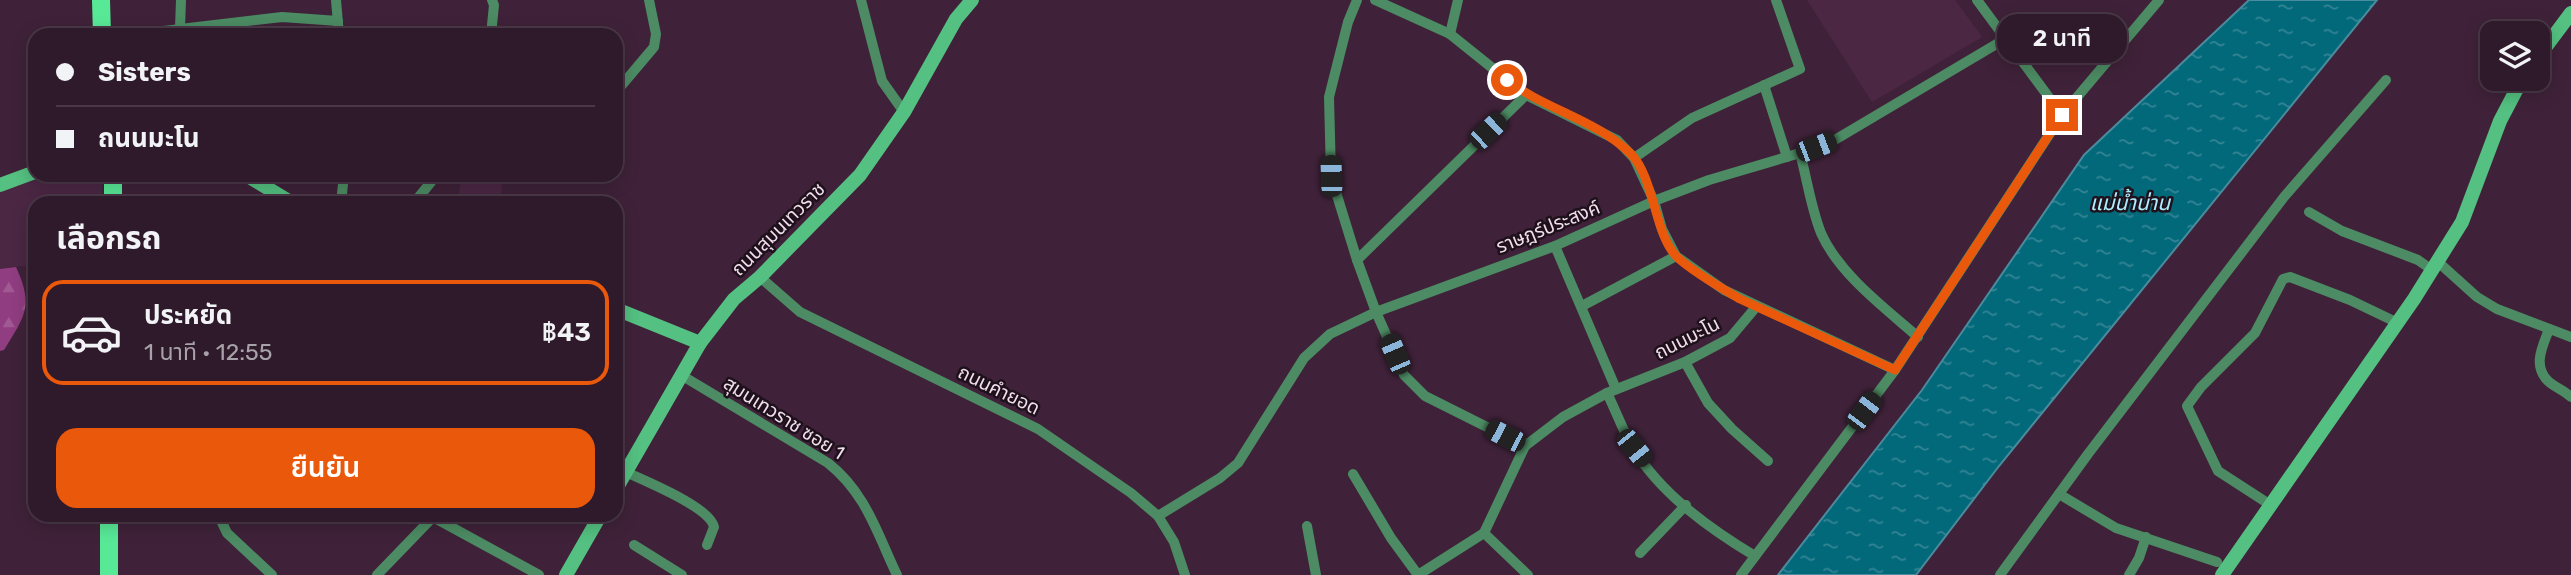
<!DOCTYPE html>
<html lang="th">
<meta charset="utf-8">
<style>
:root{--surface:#2f1a2b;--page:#3b2737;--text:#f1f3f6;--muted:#a7a1a9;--line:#4a3847;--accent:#ea580c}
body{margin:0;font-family:Rubik,"Noto Sans Thai",sans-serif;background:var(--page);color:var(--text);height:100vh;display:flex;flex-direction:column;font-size:26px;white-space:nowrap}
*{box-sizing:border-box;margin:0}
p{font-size:23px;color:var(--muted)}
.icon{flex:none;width:38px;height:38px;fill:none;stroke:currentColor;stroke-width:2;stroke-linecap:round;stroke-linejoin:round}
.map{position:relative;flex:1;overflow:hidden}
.panel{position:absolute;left:28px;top:196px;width:595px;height:326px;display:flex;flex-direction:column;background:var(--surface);border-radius:21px;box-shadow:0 4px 18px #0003,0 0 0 2px var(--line)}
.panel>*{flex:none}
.top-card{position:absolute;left:28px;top:28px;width:595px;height:154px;border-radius:21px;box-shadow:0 4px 18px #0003,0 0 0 2px var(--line);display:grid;align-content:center;height:154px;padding:0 28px;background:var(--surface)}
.buttons{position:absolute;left:2480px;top:21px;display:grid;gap:14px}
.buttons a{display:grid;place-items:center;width:70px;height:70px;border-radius:14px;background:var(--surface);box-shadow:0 4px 18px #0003,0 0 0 2px var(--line);font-size:35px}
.end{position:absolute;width:32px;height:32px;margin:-16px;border:9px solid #ea580c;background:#fff;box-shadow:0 0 0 4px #fff}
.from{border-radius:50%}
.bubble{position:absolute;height:49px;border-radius:21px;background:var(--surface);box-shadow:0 4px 18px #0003,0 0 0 2px var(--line);font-size:23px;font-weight:600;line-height:49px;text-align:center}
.car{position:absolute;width:21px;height:42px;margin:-21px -10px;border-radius:9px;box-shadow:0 0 5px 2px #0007;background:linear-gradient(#222 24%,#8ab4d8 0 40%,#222 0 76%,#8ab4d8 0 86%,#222 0)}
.top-card b{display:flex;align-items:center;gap:24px;height:66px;font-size:26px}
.top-card b+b{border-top:2px solid var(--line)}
.top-card i{width:18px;height:18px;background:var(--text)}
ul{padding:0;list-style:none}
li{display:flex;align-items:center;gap:21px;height:105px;margin:0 14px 10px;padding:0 14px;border:4px solid transparent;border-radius:21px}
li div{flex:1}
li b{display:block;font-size:26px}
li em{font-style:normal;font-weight:600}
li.on{border-color:var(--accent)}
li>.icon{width:63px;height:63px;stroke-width:1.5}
h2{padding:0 28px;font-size:32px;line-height:84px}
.button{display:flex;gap:14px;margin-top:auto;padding:14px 28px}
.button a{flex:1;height:80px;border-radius:21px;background:var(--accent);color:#fff;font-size:28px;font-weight:600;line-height:80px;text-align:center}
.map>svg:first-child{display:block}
</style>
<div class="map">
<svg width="2571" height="575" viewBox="0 0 2571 575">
<defs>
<pattern id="forest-firs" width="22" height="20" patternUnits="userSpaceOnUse" patternTransform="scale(1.75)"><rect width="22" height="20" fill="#903d81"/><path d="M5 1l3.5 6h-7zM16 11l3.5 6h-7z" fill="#a05993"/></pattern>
<pattern id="water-ripples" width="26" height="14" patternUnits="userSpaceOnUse" patternTransform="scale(1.75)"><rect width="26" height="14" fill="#02697b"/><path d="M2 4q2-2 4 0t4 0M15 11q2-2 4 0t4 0" fill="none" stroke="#348594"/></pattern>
</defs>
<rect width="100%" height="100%" fill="#3f2239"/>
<g fill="#4b2744">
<polygon points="1807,0 1955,0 1982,37 1872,102"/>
<polygon points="36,175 102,175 103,203 35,203 35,264 0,269 0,187"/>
<polygon points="461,175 503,175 500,203 458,203"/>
</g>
<path fill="url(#forest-firs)" d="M16,267C34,306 25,316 4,350L0,351V269Z"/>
<polygon fill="url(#water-ripples)" stroke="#4a8c9d" stroke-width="2" points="2249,0 2377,0 1999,466 1916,575 1778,575 1922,390 2084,155"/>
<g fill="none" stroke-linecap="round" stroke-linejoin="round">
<g stroke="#4c8b63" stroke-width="10">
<polyline points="336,0 339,35"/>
<polyline points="861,0 882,81 904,112"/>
<polyline points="1357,0 1348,22 1329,97 1331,176 1357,260 1376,312 1404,375 1425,396 1525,446"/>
<polyline points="1375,0 1450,34 1526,95 1617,140 1634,158 1654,201 1662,229 1676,256 1724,290 1895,370 2062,115 2159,0"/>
<polyline points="1977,0 2062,115"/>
<polyline points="180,28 181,0"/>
<polyline points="1450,34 1458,0"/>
<polyline points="130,35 282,17 338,21"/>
<polyline points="407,35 427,31 442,35"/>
<polyline points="491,35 494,5 492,0"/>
<polyline points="1764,85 1787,157"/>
<polyline points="616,92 654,47 656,34 649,0"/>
<path d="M1800,153C1807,179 1811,208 1821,233C1839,274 1885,308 1918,337"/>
<polyline points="1634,158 1692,118 1800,69 1776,0"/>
<polyline points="341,203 344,175"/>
<polyline points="414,203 431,182 431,175"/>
<polyline points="2309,212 2342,231 2418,260 2432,270"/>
<polyline points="1555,246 1616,389"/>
<polyline points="1357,260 1526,95"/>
<polyline points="2437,261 2477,297 2497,309 2571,337"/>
<polyline points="760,277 800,312 1038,429 1131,493 1158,516 1174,542 1185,575"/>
<polyline points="1582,306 1676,256"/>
<path d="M2549,329C2543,346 2532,365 2548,381C2554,387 2564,390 2571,397"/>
<polyline points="1685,362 1708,403 1732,429 1768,461"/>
<path d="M681,375L828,463C866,493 877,533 897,575"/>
<path d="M1607,393C1616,411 1623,431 1633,448C1661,494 1710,529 1755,556"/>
<path d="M626,472C645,481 710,507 714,527L707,545"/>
<polyline points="1353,474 1391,538 1418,575"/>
<polyline points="2059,494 2116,528 2217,562"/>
<polyline points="2272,506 2218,471 2187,406 2201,387 2255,333 2283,279 2290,277 2350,300 2398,323"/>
<polyline points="218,514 227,533 272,575"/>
<polyline points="1158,516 1220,478 1238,463 1304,358 1330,334 1376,312 1555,246 1654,201 1709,180 1800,153 1833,141 2005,39"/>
<polyline points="433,517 539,575"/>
<polyline points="1307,526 1316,575"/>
<polyline points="1484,533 1528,575"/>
<polyline points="634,545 682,575"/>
<polyline points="1640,553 1686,505"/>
<polyline points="377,575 433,517 431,514"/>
<polyline points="1418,575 1484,533 1525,446 1563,417 1607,393 1685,362 1730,338 1756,307"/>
<polyline points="1741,575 1895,370"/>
<polyline points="2000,575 2088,454 2284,197 2386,80"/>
<polyline points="2129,575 2139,558 2146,537"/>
</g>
<g stroke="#54c081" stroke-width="14">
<polyline points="2538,57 2571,13"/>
<polyline points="246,175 292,203"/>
<polyline points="0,185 35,172"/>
<polyline points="616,309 700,343"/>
<polyline points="616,489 700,343 734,299 760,277 860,175 904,112 956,19 972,0"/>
<polyline points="566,575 601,514"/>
<polyline points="2222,575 2414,299 2462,222 2500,121 2522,79"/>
</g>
<g stroke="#58e997" stroke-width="18">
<polyline points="101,0 102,35"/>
<polyline points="113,175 113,203"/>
<polyline points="109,514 109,575"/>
</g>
</g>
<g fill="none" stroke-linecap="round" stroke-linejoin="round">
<path stroke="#ea580c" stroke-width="9" d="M1507,80C1544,109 1597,120 1631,154C1655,179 1654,234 1677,257C1693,272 1721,288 1740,299L1895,370L2062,115"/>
</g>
<g text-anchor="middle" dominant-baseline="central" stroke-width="5" stroke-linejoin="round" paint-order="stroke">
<g font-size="19" fill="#f1ddec" stroke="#1e111b">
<text transform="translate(1548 227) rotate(-22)">ราษฎร์ประสงค์</text>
<text transform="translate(778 229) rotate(-45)">ถนนสุมนเทวราช</text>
<text transform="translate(1687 338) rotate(-27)">ถนนมะโน</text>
<text transform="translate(999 390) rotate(26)">ถนนคำยอด</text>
<text transform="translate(784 418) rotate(32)">สุมนเทวราช ซอย 1</text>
</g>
<g font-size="21" font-style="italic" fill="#adedfd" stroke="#1e111b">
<text x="2130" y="202">แม่น้ำน่าน</text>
</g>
</g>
</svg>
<div class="buttons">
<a><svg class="icon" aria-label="layers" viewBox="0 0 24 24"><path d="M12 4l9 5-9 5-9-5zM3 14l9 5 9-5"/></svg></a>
</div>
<i class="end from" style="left:1507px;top:80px"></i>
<i class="end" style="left:2062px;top:115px"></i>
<div class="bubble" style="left:1997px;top:14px;width:130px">2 นาที</div>
<i class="car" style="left:1488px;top:131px;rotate:46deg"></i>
<i class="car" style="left:1816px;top:147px;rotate:69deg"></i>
<i class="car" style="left:1331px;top:176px;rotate:358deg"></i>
<i class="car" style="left:1395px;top:354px;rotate:337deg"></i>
<i class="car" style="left:1864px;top:411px;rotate:37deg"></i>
<i class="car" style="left:1505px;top:436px;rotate:297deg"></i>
<i class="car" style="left:1634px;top:448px;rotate:141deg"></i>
<div class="top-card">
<b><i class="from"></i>Sisters</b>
<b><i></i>ถนนมะโน</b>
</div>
<section class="panel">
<h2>เลือกรถ</h2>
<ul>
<li class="on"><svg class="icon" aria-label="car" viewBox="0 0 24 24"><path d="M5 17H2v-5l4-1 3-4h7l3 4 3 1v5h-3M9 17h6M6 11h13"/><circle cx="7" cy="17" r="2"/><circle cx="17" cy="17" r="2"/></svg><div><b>ประหยัด</b><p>1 นาที · 12:55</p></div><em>฿43</em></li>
</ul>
<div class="button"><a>ยืนยัน</a></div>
</section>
</div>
